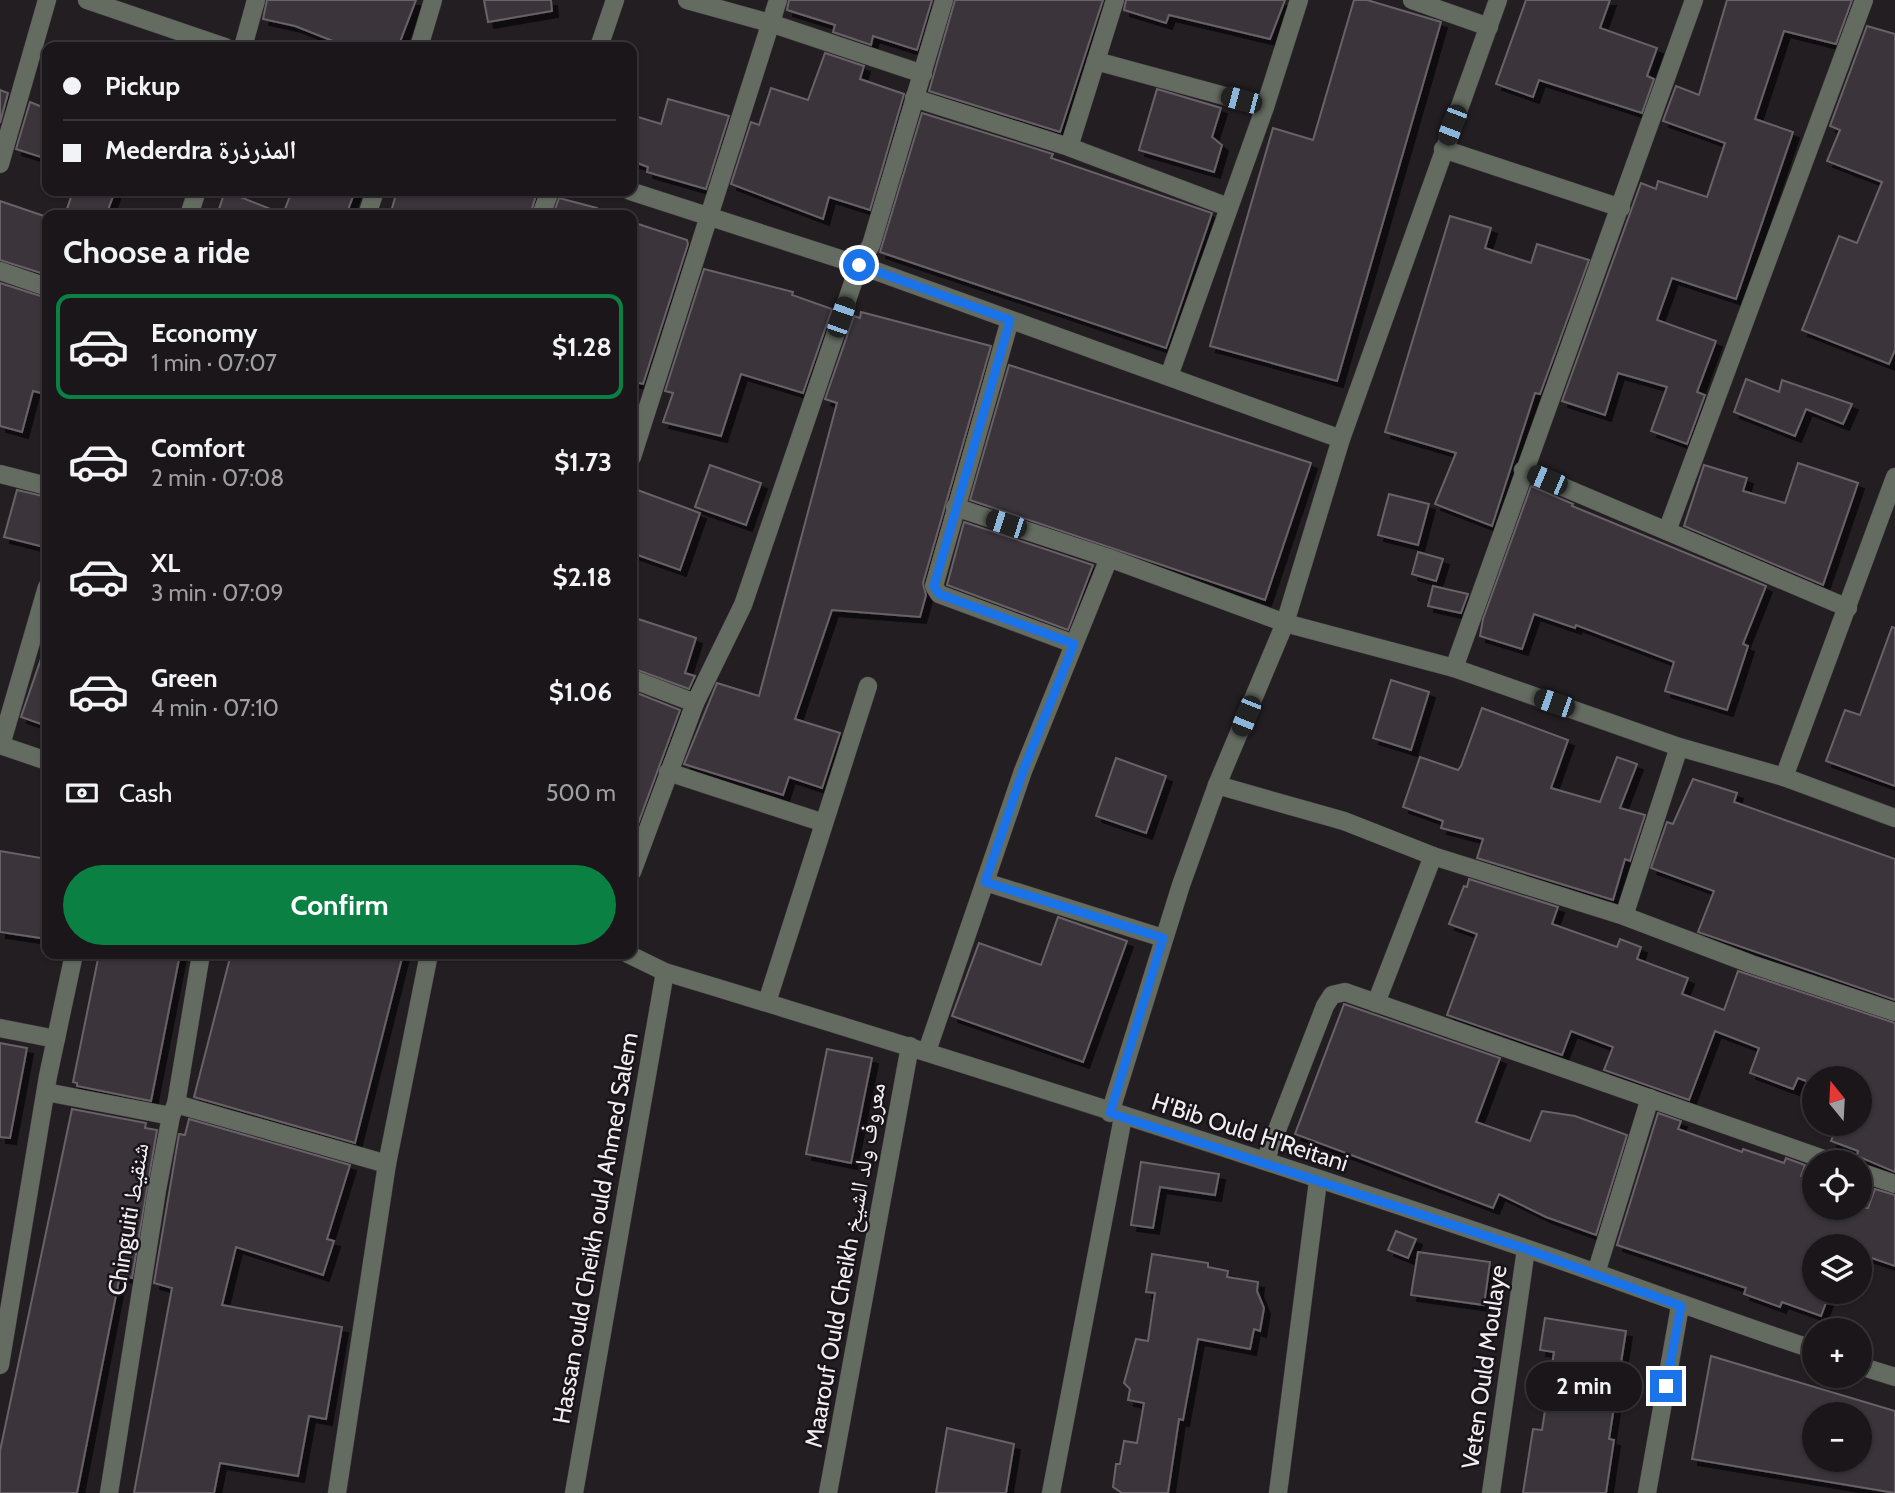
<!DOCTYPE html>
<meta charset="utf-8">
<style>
:root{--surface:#1a161a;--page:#272327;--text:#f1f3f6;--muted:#9f9fa2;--line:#383539;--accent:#0b8043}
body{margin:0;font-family:Cabin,"Noto Naskh Arabic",sans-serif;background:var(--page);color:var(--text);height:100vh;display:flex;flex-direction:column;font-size:26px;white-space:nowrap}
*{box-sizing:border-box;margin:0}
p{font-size:23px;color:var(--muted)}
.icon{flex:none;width:38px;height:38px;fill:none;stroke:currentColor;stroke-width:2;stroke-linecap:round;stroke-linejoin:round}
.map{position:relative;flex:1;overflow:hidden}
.sheet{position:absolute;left:42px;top:210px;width:595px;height:749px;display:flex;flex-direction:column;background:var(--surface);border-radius:14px;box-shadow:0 2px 5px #0004,0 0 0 2px var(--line)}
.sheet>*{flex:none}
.banner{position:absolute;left:42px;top:42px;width:595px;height:154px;border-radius:14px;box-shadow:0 2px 5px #0004,0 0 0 2px var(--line);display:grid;align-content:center;height:154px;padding:0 21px;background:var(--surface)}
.needle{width:46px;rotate:342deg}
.controls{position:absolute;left:1802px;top:1066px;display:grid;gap:14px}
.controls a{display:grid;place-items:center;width:70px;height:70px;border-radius:50%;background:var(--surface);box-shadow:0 2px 5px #0004,0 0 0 2px var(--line);font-size:35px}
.end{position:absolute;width:32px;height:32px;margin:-16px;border:9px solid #1a73e8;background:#fff;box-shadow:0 0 0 4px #fff}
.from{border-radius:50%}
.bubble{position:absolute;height:49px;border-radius:24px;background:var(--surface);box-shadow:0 2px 5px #0004,0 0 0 2px var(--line);font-size:23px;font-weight:700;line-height:49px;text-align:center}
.car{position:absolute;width:21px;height:42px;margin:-21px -10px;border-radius:9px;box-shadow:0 0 5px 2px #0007;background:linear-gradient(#222 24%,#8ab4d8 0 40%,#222 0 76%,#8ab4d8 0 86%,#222 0)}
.banner b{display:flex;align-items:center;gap:24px;height:66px;font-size:26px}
.banner b+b{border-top:2px solid var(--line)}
.banner i{width:18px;height:18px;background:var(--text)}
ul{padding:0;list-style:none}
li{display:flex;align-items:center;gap:21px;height:105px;margin:0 14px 10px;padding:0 7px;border:4px solid transparent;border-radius:14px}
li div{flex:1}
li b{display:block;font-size:26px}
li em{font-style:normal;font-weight:700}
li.active{border-color:var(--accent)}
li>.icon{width:63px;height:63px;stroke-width:1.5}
h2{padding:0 21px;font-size:32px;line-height:84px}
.pay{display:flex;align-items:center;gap:18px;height:77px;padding:0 21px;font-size:26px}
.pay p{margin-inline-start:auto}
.button{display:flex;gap:14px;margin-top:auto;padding:14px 21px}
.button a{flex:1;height:80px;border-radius:42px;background:var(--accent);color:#fff;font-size:28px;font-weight:700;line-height:80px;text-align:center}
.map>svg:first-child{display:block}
</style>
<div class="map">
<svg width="1895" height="1493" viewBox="0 0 1895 1493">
<defs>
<filter id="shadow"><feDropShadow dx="6" dy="6" stdDeviation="0" flood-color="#0009"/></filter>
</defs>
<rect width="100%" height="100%" fill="#231e22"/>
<g fill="#3b353a" stroke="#686267" stroke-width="2" fill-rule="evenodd" filter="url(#shadow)">
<polygon points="267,0 416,0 398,47 348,47 295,26 263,19"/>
<polygon points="484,0 551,0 552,11 488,22"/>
<polygon points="789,0 932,0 917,50 873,36 871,45 833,32 835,25 787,10"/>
<polygon points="955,0 1103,0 1060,132 929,91"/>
<polygon points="1126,0 1285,0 1270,39 1169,15 1166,23 1124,10"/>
<polygon points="1354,0 1367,0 1441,22 1337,381 1210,346 1273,128 1313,140"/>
<polygon points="1526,0 1610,0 1600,28 1657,48 1647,76 1654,79 1642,113 1539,80 1533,97 1496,84"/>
<polygon points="1727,0 1852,0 1836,44 1784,31 1755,119 1793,132 1736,299 1672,278 1657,320 1716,341 1697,392 1705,395 1687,444 1651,431 1667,387 1618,373 1605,415 1562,401 1641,183 1656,189 1658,181 1707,197 1725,143 1663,121 1676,86 1699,95"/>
<polygon points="1867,26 1895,34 1895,350 1889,364 1802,330 1839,236 1857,243 1882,182 1827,161 1840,130 1830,126"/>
<polygon points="825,53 864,66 860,79 904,94 870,210 829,197 823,219 731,184 751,122 759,125 771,88 808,100"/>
<polygon points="1157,89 1221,108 1212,137 1222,145 1214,172 1139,150"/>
<polygon points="0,90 8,93 0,123"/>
<polygon points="668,99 729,116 706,189 647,172 648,167 632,161 632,115 661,124"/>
<polygon points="30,102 47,109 47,159 16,149"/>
<polygon points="922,113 1053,154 1051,158 1212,213 1166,348 880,252"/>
<polygon points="73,191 115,191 106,215 65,215"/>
<polygon points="225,191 283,214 292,191 355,191 346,215 217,215"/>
<polygon points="397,191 531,191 537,192 530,215 390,215"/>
<polygon points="559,198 597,208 597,215 553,215"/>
<polygon points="0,201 47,217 47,275 0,260"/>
<polygon points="1450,216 1491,228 1485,248 1531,263 1537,244 1589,260 1540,394 1535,393 1492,526 1435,504 1456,453 1385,432"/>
<polygon points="632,222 687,240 688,244 643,384 632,381"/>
<polygon points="704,269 793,292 792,295 832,309 803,393 741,374 721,436 663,422 673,393 665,391"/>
<polygon points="0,283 47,298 47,374 41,393 33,391 22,432 0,426"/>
<polygon points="861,312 991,346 923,583 926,595 920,617 832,610 795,719 840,733 822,788 789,777 783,795 684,764 717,683 759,696 837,403 825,399 854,316 860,318"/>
<polygon points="1009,365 1311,463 1265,600 970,500"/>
<polygon points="1746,379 1779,392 1782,380 1852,404 1843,424 1806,409 1795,436 1734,412"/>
<polygon points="1798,463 1858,483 1823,585 1684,526 1704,465 1747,478 1743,491 1785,503"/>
<polygon points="710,465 761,483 746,525 695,507"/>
<polygon points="1531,486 1573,504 1572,506 1766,586 1743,644 1748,646 1727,710 1665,691 1674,662 1576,625 1575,628 1534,614 1522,649 1480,636 1483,619"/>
<polygon points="632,488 700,513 680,570 632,553"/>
<polygon points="17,490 47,497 44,547 4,537"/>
<polygon points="1389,494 1429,504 1418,545 1378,535"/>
<polygon points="964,522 1093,565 1068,630 947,585"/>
<polygon points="1418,552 1443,559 1436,581 1412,574"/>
<polygon points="1433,586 1468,594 1461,613 1428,606"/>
<polygon points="632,617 696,638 685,673 695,676 689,689 632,668"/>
<polygon points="1892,627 1895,628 1895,786 1826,761 1845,710 1860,715"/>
<polygon points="44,650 47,651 47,726 21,717"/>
<polygon points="1391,680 1429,692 1411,750 1373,738"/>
<polygon points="632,691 680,710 635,832 632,832"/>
<polygon points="1482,708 1568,740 1551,788 1600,802 1617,757 1637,764 1620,808 1645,815 1630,861 1625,859 1613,900 1477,858 1483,839 1441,828 1443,821 1403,807 1420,757 1458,770 1461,766"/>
<polygon points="1116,758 1166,776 1146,833 1096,816"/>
<polygon points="1693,779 1737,793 1734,802 1895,859 1895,1000 1698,932 1714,891 1651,868 1667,822 1673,824"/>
<polygon points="0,851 47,859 47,939 0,932"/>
<polygon points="1469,879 1558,907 1552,924 1617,947 1620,939 1641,947 1637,959 1688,978 1682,994 1724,1010 1738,971 1895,1023 1895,1172 1857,1156 1858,1151 1831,1141 1838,1124 1860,1124 1860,1078 1815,1078 1815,1084 1798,1078 1793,1089 1750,1073 1759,1048 1715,1031 1689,1100 1604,1070 1613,1047 1571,1031 1562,1055 1447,1015 1477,934 1449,924 1464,886 1467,887"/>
<polygon points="1058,917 1127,941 1083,1062 952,1016 979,943 1041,965"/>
<polygon points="99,954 180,954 151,1101 77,1086 77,1083 73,1082"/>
<polygon points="231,954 403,954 355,1143 194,1097"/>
<polygon points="1344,1004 1500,1058 1476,1122 1530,1141 1542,1111 1575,1116 1627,1135 1596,1235 1546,1217 1499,1194 1493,1208 1295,1134"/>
<polygon points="0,1043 27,1048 10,1138 0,1137"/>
<polygon points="827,1049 872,1058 851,1163 806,1154"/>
<polygon points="72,1109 146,1123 145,1128 157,1130 132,1278 120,1275 77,1493 0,1493 0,1451"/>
<polygon points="1658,1113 1681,1121 1678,1129 1742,1152 1743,1149 1784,1163 1786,1158 1805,1165 1801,1176 1810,1180 1807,1187 1815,1189 1815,1208 1868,1208 1875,1189 1895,1195 1895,1266 1860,1254 1860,1246 1815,1246 1815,1292 1830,1292 1821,1316 1782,1302 1780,1307 1744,1294 1746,1288 1617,1245"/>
<polygon points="189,1119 350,1165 327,1239 334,1241 323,1275 236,1247 222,1305 342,1327 326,1419 309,1416 298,1476 220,1463 214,1493 134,1493 172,1288 154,1283 179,1134 185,1135"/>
<polygon points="1141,1162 1219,1174 1215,1195 1160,1187 1153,1228 1131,1225"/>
<polygon points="1396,1231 1416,1239 1408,1258 1388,1250"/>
<polygon points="1418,1252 1490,1262 1484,1305 1411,1295"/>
<polygon points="1152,1254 1208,1263 1208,1267 1228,1271 1227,1277 1258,1282 1257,1291 1264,1308 1260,1331 1254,1329 1250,1349 1198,1339 1183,1420 1179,1419 1168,1493 1122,1493 1113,1487 1116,1464 1120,1464 1124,1441 1137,1443 1144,1403 1128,1400 1130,1389 1124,1383 1136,1339 1148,1341 1155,1293 1146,1292"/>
<polygon points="1545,1318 1626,1331 1609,1439 1614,1440 1606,1493 1523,1493 1533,1429 1542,1430 1554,1352 1540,1350"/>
<path d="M1711,1356L1895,1411V1493L1692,1459ZM1815,1414H1860V1460H1815Z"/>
<polygon points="947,1428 1014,1444 1006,1493 936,1493"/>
</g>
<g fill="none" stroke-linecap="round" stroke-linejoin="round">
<defs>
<g id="minor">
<polyline points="87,0 225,47"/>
<polyline points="687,0 770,23 923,74"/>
<polyline points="1412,0 1489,27"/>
<polyline points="243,47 256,0"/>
<polyline points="419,47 433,0"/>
<polyline points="599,47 615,0"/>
<polyline points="1096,61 1265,107"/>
<polyline points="914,98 1069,147 1228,207"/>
<polyline points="1069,147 1115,0"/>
<polyline points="1443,149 1621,208"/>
<polyline points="0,164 47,0"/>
<polyline points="630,191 859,265 1341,439"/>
<polyline points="189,215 197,191"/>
<polyline points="367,215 375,191"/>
<polyline points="541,215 550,191"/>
<polyline points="0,271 47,287"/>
<polyline points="1010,320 934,586 939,594 1074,644"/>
<polyline points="1169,376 1265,107 1299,0"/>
<polyline points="632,457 778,0"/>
<polyline points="1523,470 1848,608"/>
<polyline points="0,474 47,486"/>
<polyline points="955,507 1109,558 1285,623 1454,668 1679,747 1784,777 1895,818"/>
<polyline points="1667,531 1864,0"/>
<path d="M1454,668C1532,445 1616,223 1694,0"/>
<polyline points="632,679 695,703"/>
<polyline points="0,745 47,761"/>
<polyline points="1,745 47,587"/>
<polyline points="668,772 824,823"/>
<polyline points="1784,777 1895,477"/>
<polyline points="1217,785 1344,821 1433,856 1624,916 1751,964 1895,1012"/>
<polyline points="632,872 695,703 743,605 859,265 871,245 944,0"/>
<polyline points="985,882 1163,938"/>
<polyline points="1624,916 1679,747"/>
<path d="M628,954L665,972C954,1059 1242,1152 1528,1249C1624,1282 1718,1318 1815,1350"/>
<polyline points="767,1002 868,686"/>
<polyline points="1376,1003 1433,856"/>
<polyline points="0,1028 56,1039"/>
<polyline points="927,1051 1023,771 1109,558"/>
<polyline points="46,1092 171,1116"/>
<polyline points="176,1104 387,1164"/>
<polyline points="1110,1113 1181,885 1217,785 1285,623 1341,439 1498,0"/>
<polyline points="1265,1161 1325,1006 1332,995 1345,992 1832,1162"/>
<polyline points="1860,1172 1895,1184"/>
<polyline points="1596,1273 1650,1098"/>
<polyline points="0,1365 48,1076 74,954"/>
<polyline points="1860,1366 1895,1377"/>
<polyline points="109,1493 157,1190 171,1116 176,1104 201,954"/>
<polyline points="337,1493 387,1164 429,954"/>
<polyline points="574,1493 665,972"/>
<polyline points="828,1493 910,1046"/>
<polyline points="1051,1493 1123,1117"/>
<polyline points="1278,1493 1318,1181"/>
<polyline points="1491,1493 1526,1249"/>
<polyline points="1647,1493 1680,1306"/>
</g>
</defs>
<use href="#minor" stroke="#403b3f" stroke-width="19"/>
<use href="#minor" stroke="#646c61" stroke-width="18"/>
</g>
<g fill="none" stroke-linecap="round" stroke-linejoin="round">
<polyline stroke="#1a73e8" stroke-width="9" points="859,265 1010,320 934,586 939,594 1074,644 1023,771 985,882 1163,938 1110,1113 1526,1249 1681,1306 1666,1386"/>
</g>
<g text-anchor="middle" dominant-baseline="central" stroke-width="5" stroke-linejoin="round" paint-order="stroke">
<g font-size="24" fill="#f1eef1" stroke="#191419">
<text transform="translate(1250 1132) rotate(18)">H'Bib Ould H'Reitani</text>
<text transform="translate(128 1219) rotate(-81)">Chinguiti شنقيط</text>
<text transform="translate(595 1228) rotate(-80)">Hassan ould Cheikh ould Ahmed Salem</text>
<text transform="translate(845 1265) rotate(-80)">Maarouf Ould Cheikh معروف ولد الشيخ</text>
<text transform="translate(1484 1367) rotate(-82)">Veten Ould Moulaye</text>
</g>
</g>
</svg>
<div class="controls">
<a><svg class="needle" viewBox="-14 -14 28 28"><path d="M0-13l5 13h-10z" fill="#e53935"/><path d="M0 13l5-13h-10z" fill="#9f9fa2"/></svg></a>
<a><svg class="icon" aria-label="locate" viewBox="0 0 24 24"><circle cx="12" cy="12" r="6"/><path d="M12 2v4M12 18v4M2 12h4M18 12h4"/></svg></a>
<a><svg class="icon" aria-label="layers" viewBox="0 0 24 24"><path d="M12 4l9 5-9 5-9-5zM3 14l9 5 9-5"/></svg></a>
<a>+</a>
<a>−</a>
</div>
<i class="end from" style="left:859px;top:265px"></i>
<i class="end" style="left:1666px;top:1386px"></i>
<div class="bubble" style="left:1526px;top:1362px;width:116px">2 min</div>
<i class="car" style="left:1241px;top:100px;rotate:285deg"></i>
<i class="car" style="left:1452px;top:125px;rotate:201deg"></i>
<i class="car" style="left:841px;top:317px;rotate:19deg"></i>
<i class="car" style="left:1547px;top:480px;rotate:293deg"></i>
<i class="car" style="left:1006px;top:524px;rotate:288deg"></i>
<i class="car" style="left:1554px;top:703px;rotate:289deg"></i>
<i class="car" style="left:1246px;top:716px;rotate:202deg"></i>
<div class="banner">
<b><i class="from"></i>Pickup</b>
<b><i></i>Mederdra المذرذرة</b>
</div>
<section class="sheet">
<h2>Choose a ride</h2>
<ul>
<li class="active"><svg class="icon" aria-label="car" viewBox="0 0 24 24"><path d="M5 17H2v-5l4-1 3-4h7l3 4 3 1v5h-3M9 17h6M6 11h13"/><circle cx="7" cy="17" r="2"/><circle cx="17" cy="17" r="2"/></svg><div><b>Economy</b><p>1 min · 07:07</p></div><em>$1.28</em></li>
<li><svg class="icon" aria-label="car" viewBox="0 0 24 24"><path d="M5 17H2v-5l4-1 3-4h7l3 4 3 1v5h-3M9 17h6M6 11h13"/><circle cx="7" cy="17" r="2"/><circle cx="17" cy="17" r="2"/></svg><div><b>Comfort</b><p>2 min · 07:08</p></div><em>$1.73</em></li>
<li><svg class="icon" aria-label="car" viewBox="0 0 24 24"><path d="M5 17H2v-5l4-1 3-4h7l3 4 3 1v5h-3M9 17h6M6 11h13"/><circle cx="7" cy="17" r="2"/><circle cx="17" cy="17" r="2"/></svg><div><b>XL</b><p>3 min · 07:09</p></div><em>$2.18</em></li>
<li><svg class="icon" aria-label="car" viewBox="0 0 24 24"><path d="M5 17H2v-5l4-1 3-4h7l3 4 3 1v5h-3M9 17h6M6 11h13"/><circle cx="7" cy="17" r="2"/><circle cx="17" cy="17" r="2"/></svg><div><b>Green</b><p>4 min · 07:10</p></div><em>$1.06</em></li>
</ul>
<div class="pay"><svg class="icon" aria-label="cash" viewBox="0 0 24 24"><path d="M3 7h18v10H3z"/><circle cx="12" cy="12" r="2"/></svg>Cash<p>500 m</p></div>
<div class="button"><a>Confirm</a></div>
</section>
</div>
